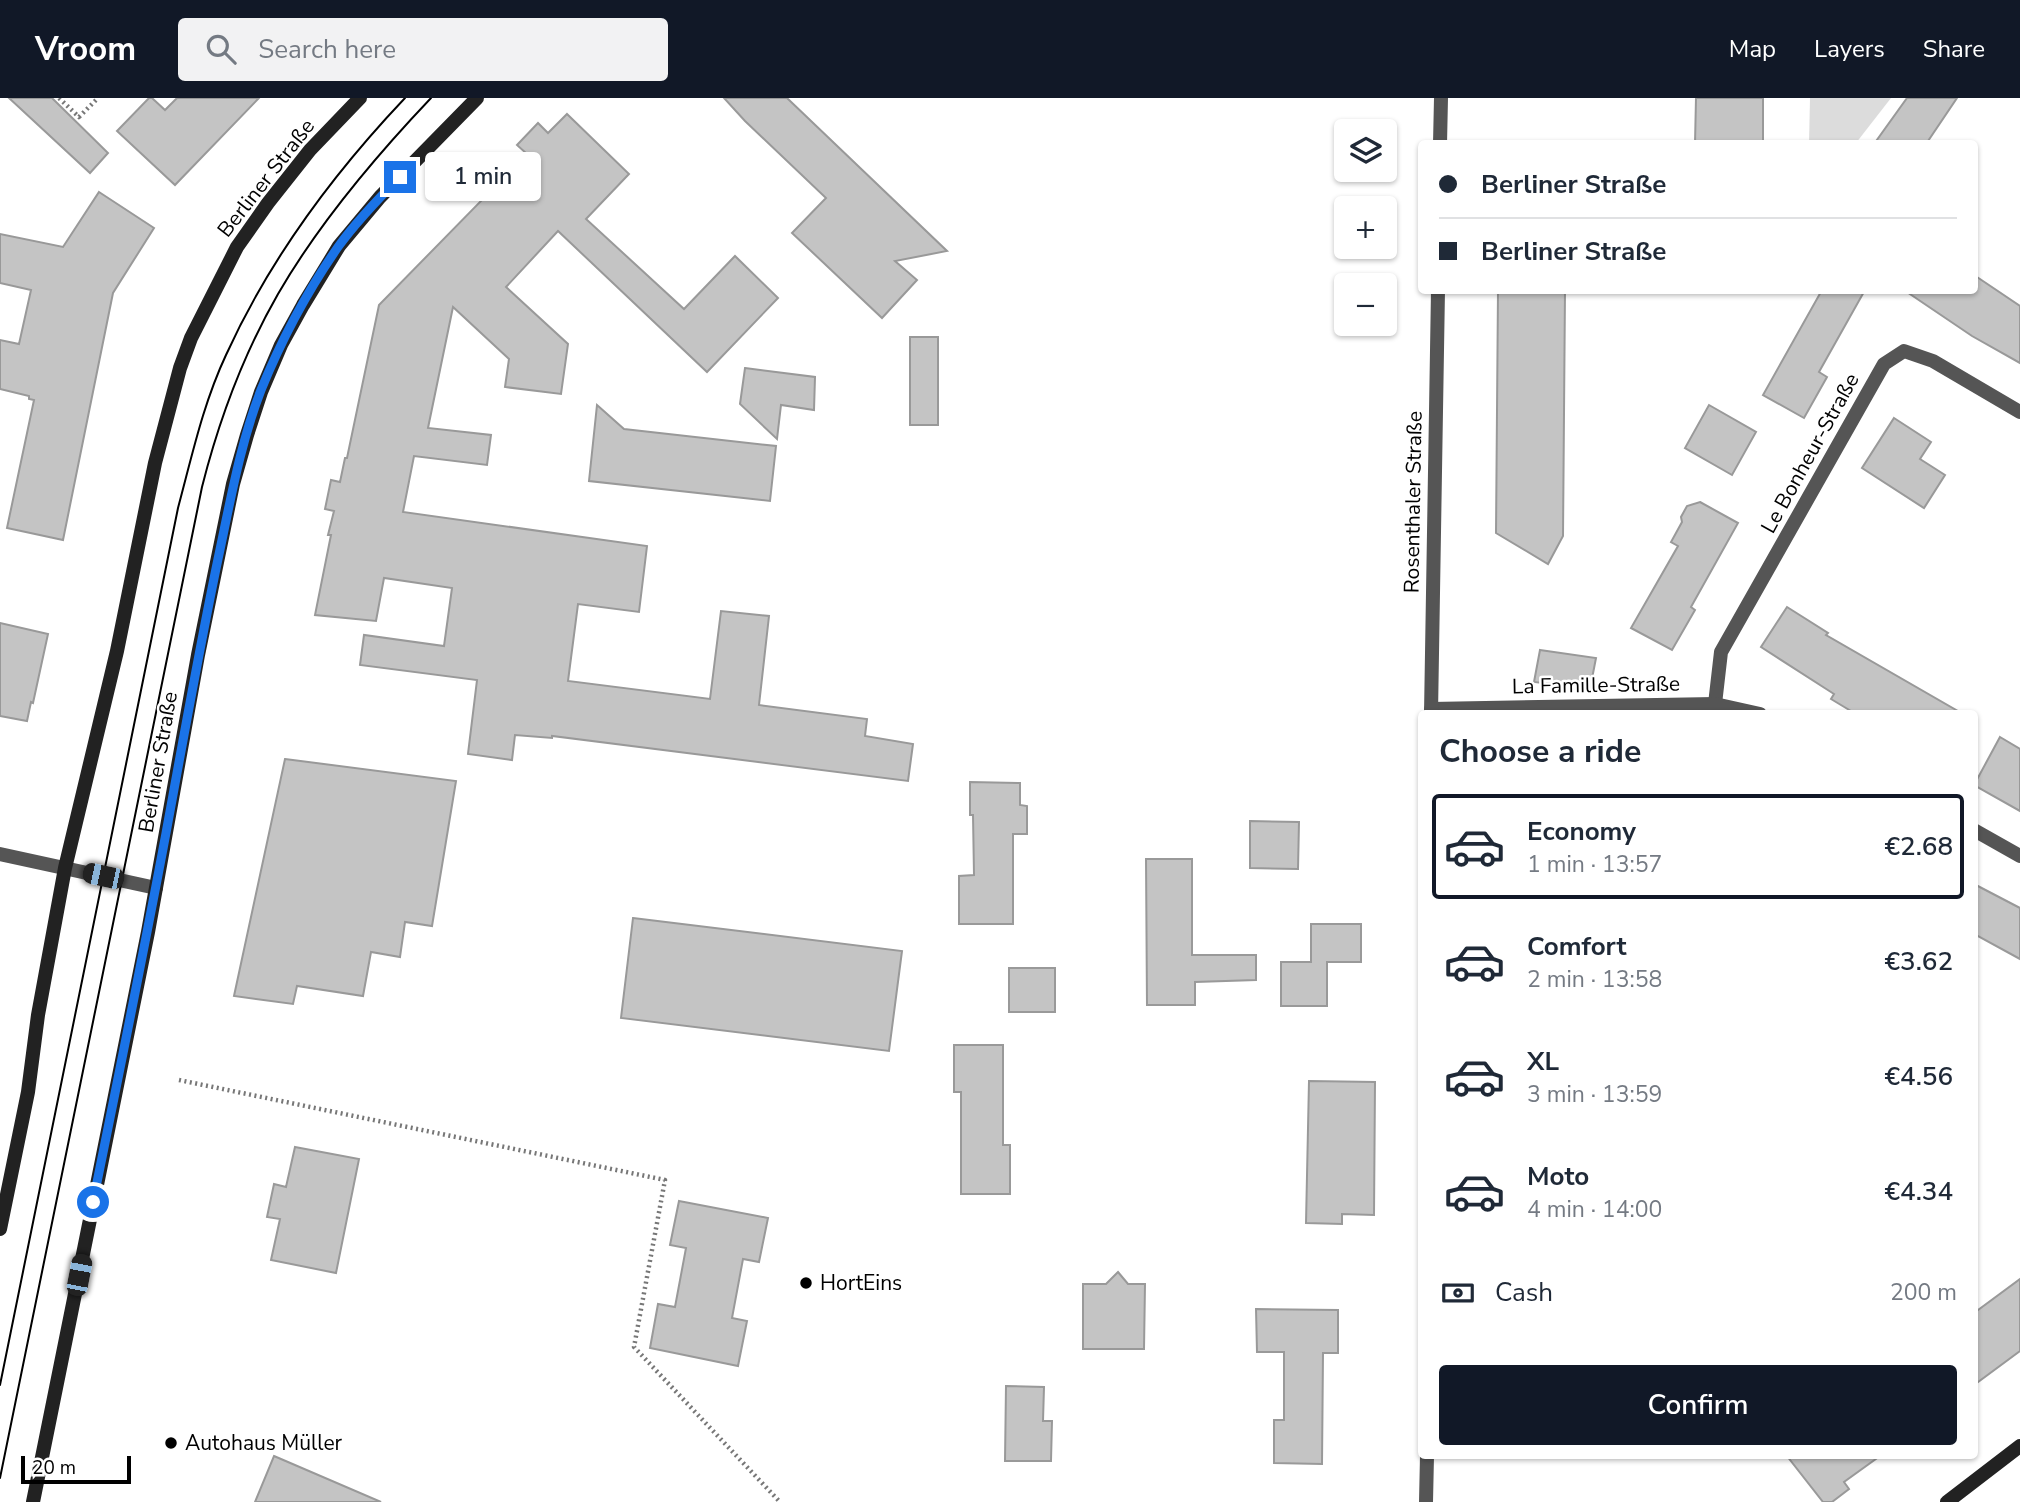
<!DOCTYPE html>
<meta charset="utf-8">
<style>
:root{--surface:#fff;--page:#f2f2f3;--text:#1f2937;--muted:#747a83;--line:#e0e1e3;--accent:#111827}
body{margin:0;font-family:"Nunito Sans",sans-serif;background:var(--page);color:var(--text);height:100vh;display:flex;flex-direction:column;font-size:26px;white-space:nowrap}
*{box-sizing:border-box;margin:0}
p{font-size:23px;color:var(--muted)}
.icon{flex:none;width:38px;height:38px;fill:none;stroke:currentColor;stroke-width:2;stroke-linecap:round;stroke-linejoin:round}
.map{position:relative;flex:1;overflow:hidden}
.side{position:absolute;left:1418px;top:612px;width:560px;height:749px;display:flex;flex-direction:column;background:var(--surface);border-radius:7px;box-shadow:0 2px 5px #0004}
.side>*{flex:none}
.top-card{position:absolute;left:1418px;top:42px;width:560px;height:154px;border-radius:7px;box-shadow:0 2px 5px #0004;display:grid;align-content:center;height:154px;padding:0 21px;background:var(--surface)}
.controls{position:absolute;left:1334px;top:21px;display:grid;gap:14px}
.controls a{display:grid;place-items:center;width:63px;height:63px;border-radius:7px;background:var(--surface);box-shadow:0 2px 5px #0004;font-size:35px}
.scale{position:absolute;left:21px;bottom:18px;width:110px;box-sizing:border-box;padding-left:7px;border:4px solid #000;border-top:0;font-size:19px;line-height:24px;white-space:nowrap;color:#000;-webkit-text-stroke:5px #fff;paint-order:stroke}
.end{position:absolute;width:32px;height:32px;margin:-16px;border:9px solid #1a73e8;background:#fff;box-shadow:0 0 0 4px #fff}
.from{border-radius:50%}
.bubble{position:absolute;height:49px;border-radius:7px;background:var(--surface);box-shadow:0 2px 5px #0004;font-size:23px;font-weight:600;line-height:49px;text-align:center}
.car{position:absolute;width:21px;height:42px;margin:-21px -10px;border-radius:9px;box-shadow:0 0 5px 2px #0007;background:linear-gradient(#222 24%,#8ab4d8 0 40%,#222 0 76%,#8ab4d8 0 86%,#222 0)}
.top-card b{display:flex;align-items:center;gap:24px;height:66px;font-size:26px}
.top-card b+b{border-top:2px solid var(--line)}
.top-card i{width:18px;height:18px;background:var(--text)}
ul{padding:0;list-style:none}
li{display:flex;align-items:center;gap:21px;height:105px;margin:0 14px 10px;padding:0 7px;border:4px solid transparent;border-radius:7px}
li div{flex:1}
li b{display:block;font-size:26px}
li em{font-style:normal;font-weight:600}
li.active{border-color:var(--accent)}
li>.icon{width:63px;height:63px;stroke-width:1.5}
h2{padding:0 21px;font-size:32px;line-height:84px}
.pay{display:flex;align-items:center;gap:18px;height:77px;padding:0 21px;font-size:26px}
.pay p{margin-inline-start:auto}
.action{display:flex;gap:14px;margin-top:auto;padding:14px 21px}
.action a{flex:1;height:80px;border-radius:7px;background:var(--accent);color:#fff;font-size:28px;font-weight:600;line-height:80px;text-align:center}
header{display:flex;align-items:center;gap:42px;box-sizing:border-box;height:98px;padding:0 35px;background:var(--accent);color:#fff}
header strong{font-size:33px}
nav{display:flex;gap:38px;margin-inline-start:auto;font-size:24px}
.search{width:490px;height:63px;background:var(--page);display:flex;align-items:center;gap:18px;box-sizing:border-box;padding:0 24px;border-radius:7px;color:var(--muted);font-size:26px}
.map>svg:first-child{display:block}
</style>
<header>
<strong>Vroom</strong>
<div class="search"><svg class="icon" aria-label="search" viewBox="0 0 24 24"><circle cx="10" cy="10" r="6"/><path d="M15 15l6 6"/></svg>Search here</div>
<nav><a>Map</a><a>Layers</a><a>Share</a></nav>
</header>
<div class="map">
<svg width="2020" height="1404" viewBox="0 0 2020 1404">
<rect width="100%" height="100%" fill="#fff"/>
<polygon fill="#dcdcdc" points="1810,0 1891,0 1856,45 1809,46"/>
<g fill="#c4c4c4" stroke="#999" stroke-width="2">
<polygon points="9,0 52,0 108,55 90,75"/>
<polygon points="149,0 152,0 165,12 177,0 259,0 175,87 117,33"/>
<polygon points="724,0 787,0 947,153 895,163 917,182 882,220 792,135 826,100 745,23"/>
<polygon points="1696,0 1763,0 1763,46 1695,46"/>
<polygon points="1907,0 1957,0 1926,46 1874,46"/>
<polygon points="567,16 629,76 586,121 684,211 735,158 778,200 707,274 558,133 506,189 568,246 561,296 505,289 509,261 453,209 428,330 491,337 487,367 414,358 403,414 647,448 639,514 578,506 568,583 710,601 721,513 769,518 759,607 867,621 865,638 913,646 908,683 552,638 552,640 515,637 512,662 468,656 477,582 360,567 364,537 444,548 452,490 384,480 376,523 315,517 331,437 328,437 334,413 325,411 331,382 340,384 345,360 347,360 379,207 527,56 517,47 538,25 548,35"/>
<polygon points="99,94 154,130 113,195 63,442 7,430 34,302 29,301 29,298 0,291 0,242 19,246 31,192 0,185 0,136 63,149"/>
<polygon points="1974,177 2020,208 2020,265 1972,238 1904,192 1974,192"/>
<polygon points="1498,192 1565,192 1563,438 1548,466 1496,435"/>
<polygon points="1822,192 1865,192 1819,274 1827,279 1804,320 1763,297"/>
<rect x="910" y="239" width="28" height="88"/>
<polygon points="745,270 815,279 814,312 781,307 777,341 740,306"/>
<polygon points="597,307 624,331 776,348 770,403 589,383"/>
<polygon points="1709,307 1756,334 1732,377 1685,350"/>
<polygon points="1894,320 1931,344 1920,361 1945,377 1924,410 1862,370"/>
<polygon points="1700,404 1738,425 1691,509 1695,512 1672,552 1631,530 1678,448 1671,444 1682,424 1681,419 1687,408"/>
<polygon points="1787,509 1828,535 1826,537 1963,616 1856,616 1831,601 1834,596 1761,549"/>
<polygon points="0,525 48,536 33,605 31,604 27,623 0,618"/>
<polygon points="1540,552 1596,560 1590,591 1534,584"/>
<polygon points="2000,639 2020,651 2020,713 1974,687"/>
<polygon points="285,661 456,683 432,828 405,824 400,859 371,854 363,898 297,888 293,906 234,898"/>
<polygon points="970,684 1020,685 1020,707 1027,708 1027,736 1013,736 1013,826 959,826 959,778 974,777 973,717 970,717"/>
<polygon points="1250,723 1299,724 1298,771 1250,770"/>
<polygon points="1146,761 1192,761 1192,857 1256,857 1256,882 1195,884 1195,907 1147,907"/>
<polygon points="1974,786 2020,810 2020,861 1974,836"/>
<polygon points="633,820 902,853 889,953 621,920"/>
<polygon points="1311,826 1361,826 1361,864 1327,864 1327,908 1281,908 1281,864 1311,864"/>
<rect x="1009" y="870" width="46" height="44"/>
<polygon points="954,947 1003,947 1003,1047 1010,1047 1010,1096 961,1096 961,994 954,994"/>
<polygon points="1309,983 1375,984 1374,1117 1342,1116 1342,1126 1306,1125"/>
<polygon points="295,1049 359,1061 336,1175 271,1162 280,1121 267,1119 274,1086 286,1089"/>
<polygon points="679,1103 768,1120 759,1164 743,1161 732,1220 747,1223 738,1268 650,1250 658,1206 675,1209 686,1150 670,1147"/>
<polygon points="1118,1174 1128,1186 1145,1186 1144,1251 1083,1251 1083,1186 1106,1186"/>
<polygon points="2020,1181 2020,1253 1974,1287 1974,1215"/>
<polygon points="1256,1211 1338,1212 1338,1255 1323,1255 1322,1366 1274,1365 1274,1322 1284,1322 1284,1254 1257,1254"/>
<polygon points="1006,1288 1044,1289 1043,1323 1052,1323 1051,1363 1005,1363"/>
<polygon points="274,1358 381,1404 255,1404"/>
<polygon points="1787,1358 1880,1358 1844,1384 1849,1391 1832,1404 1823,1404"/>
</g>
<g fill="none" stroke-linecap="round" stroke-linejoin="round">
<g stroke="#777" stroke-width="4.5" stroke-dasharray="2 3.5" stroke-linecap="butt">
<polyline points="59,0 79,19 98,0"/>
<polyline points="179,982 665,1082 634,1249 780,1404"/>
</g>
<g stroke="#555" stroke-width="14">
<polyline points="1440,46 1441,0"/>
<polyline points="1715,606 1721,554 1884,266 1904,253 1933,263 2020,314"/>
<polyline points="1431,611 1715,606 1760,616"/>
<polyline points="1431,616 1438,192"/>
<polyline points="1974,732 2020,758"/>
<polyline points="0,756 156,790"/>
<polyline points="1426,1404 1427,1358"/>
</g>
<g stroke="#222" stroke-width="14">
<polyline points="0,1131 28,994 38,917 65,770 117,553 155,365 180,270 191,240 237,149 268,105 310,52 360,0"/>
<polyline points="33,1404 148,834 198,557 233,386 247,337 261,294 281,247 303,207 339,148 380,99 477,0"/>
<polyline points="1947,1404 2020,1348"/>
</g>
<g stroke="#000" stroke-width="2">
<path d="M0,1287L178,410C192,358 203,306 226,257C270,160 332,77 405,0"/>
<path d="M0,1380L202,389C219,322 243,257 278,196C319,125 374,60 431,0"/>
</g>
</g>
<g fill="none" stroke-linecap="round" stroke-linejoin="round">
<path stroke="#1a73e8" stroke-width="9" d="M93,1104C118,981 143,858 166,735C183,643 199,552 218,461C230,405 240,346 261,292C281,243 308,192 338,149C356,124 378,101 400,79"/>
</g>
<g fill="#000" stroke="#fff" stroke-width="2.5">
<circle cx="806" cy="1185" r="7"/>
<circle cx="171" cy="1345" r="7"/>
</g>
<g text-anchor="middle" dominant-baseline="central" stroke-width="5" stroke-linejoin="round" paint-order="stroke">
<g font-size="21" fill="#000" stroke="#fff">
<text transform="translate(266 80) rotate(-52)">Berliner Straße</text>
<text transform="translate(1810 355) rotate(-61)">Le Bonheur-Straße</text>
<text transform="translate(1413 404) rotate(-89)">Rosenthaler Straße</text>
<text transform="translate(1596 587) rotate(-1)">La Famille-Straße</text>
<text transform="translate(158 664) rotate(-80)">Berliner Straße</text>
</g>
<g font-size="21" fill="#000" stroke="#fff" text-anchor="start">
<text x="820" y="1185">HortEins</text>
<text x="185" y="1345">Autohaus Müller</text>
</g>
</g>
</svg>
<div class="controls">
<a><svg class="icon" aria-label="layers" viewBox="0 0 24 24"><path d="M12 4l9 5-9 5-9-5zM3 14l9 5 9-5"/></svg></a>
<a>+</a>
<a>−</a>
</div>
<div class="scale">20 m</div>
<i class="end from" style="left:93px;top:1104px"></i>
<i class="end" style="left:400px;top:79px"></i>
<div class="bubble" style="left:425px;top:54px;width:116px">1 min</div>
<i class="car" style="left:103px;top:778px;rotate:282deg"></i>
<i class="car" style="left:79px;top:1177px;rotate:11deg"></i>
<div class="top-card">
<b><i class="from"></i>Berliner Straße</b>
<b><i></i>Berliner Straße</b>
</div>
<section class="side">
<h2>Choose a ride</h2>
<ul>
<li class="active"><svg class="icon" aria-label="car" viewBox="0 0 24 24"><path d="M5 17H2v-5l4-1 3-4h7l3 4 3 1v5h-3M9 17h6M6 11h13"/><circle cx="7" cy="17" r="2"/><circle cx="17" cy="17" r="2"/></svg><div><b>Economy</b><p>1 min · 13:57</p></div><em>€2.68</em></li>
<li><svg class="icon" aria-label="car" viewBox="0 0 24 24"><path d="M5 17H2v-5l4-1 3-4h7l3 4 3 1v5h-3M9 17h6M6 11h13"/><circle cx="7" cy="17" r="2"/><circle cx="17" cy="17" r="2"/></svg><div><b>Comfort</b><p>2 min · 13:58</p></div><em>€3.62</em></li>
<li><svg class="icon" aria-label="car" viewBox="0 0 24 24"><path d="M5 17H2v-5l4-1 3-4h7l3 4 3 1v5h-3M9 17h6M6 11h13"/><circle cx="7" cy="17" r="2"/><circle cx="17" cy="17" r="2"/></svg><div><b>XL</b><p>3 min · 13:59</p></div><em>€4.56</em></li>
<li><svg class="icon" aria-label="car" viewBox="0 0 24 24"><path d="M5 17H2v-5l4-1 3-4h7l3 4 3 1v5h-3M9 17h6M6 11h13"/><circle cx="7" cy="17" r="2"/><circle cx="17" cy="17" r="2"/></svg><div><b>Moto</b><p>4 min · 14:00</p></div><em>€4.34</em></li>
</ul>
<div class="pay"><svg class="icon" aria-label="cash" viewBox="0 0 24 24"><path d="M3 7h18v10H3z"/><circle cx="12" cy="12" r="2"/></svg>Cash<p>200 m</p></div>
<div class="action"><a>Confirm</a></div>
</section>
</div>
